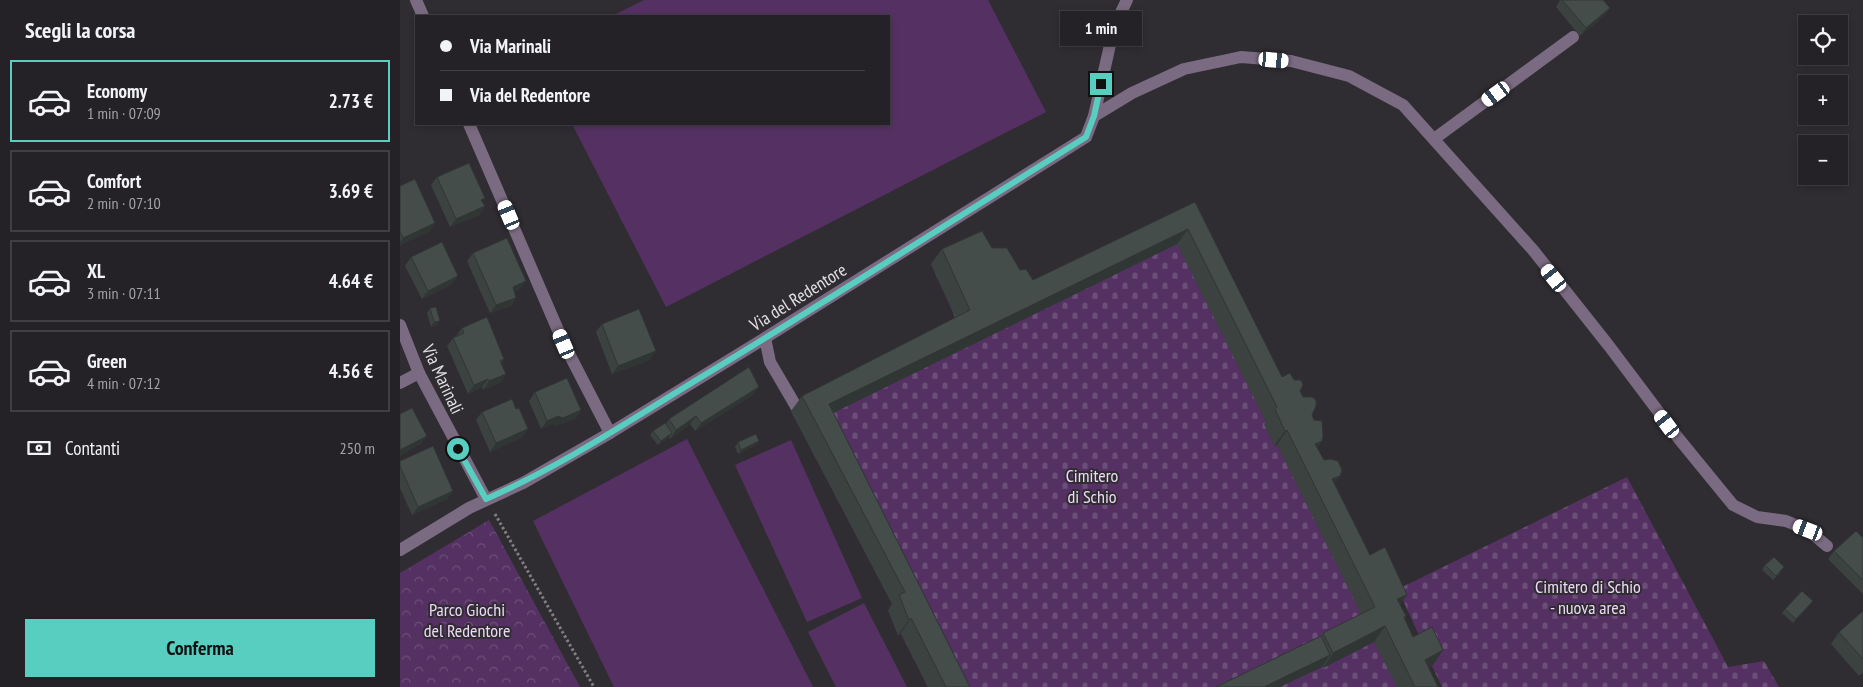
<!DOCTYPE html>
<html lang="it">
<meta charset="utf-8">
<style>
:root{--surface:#242226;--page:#302f32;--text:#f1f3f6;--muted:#a3a4a7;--line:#413f43;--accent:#58cec0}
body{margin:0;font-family:"PT Sans Narrow",sans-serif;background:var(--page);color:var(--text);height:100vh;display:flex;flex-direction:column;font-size:19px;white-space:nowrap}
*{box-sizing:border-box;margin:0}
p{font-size:16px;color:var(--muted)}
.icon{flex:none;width:28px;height:28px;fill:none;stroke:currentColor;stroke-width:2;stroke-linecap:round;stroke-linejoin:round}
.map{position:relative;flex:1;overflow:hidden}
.sheet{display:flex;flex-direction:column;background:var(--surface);width:400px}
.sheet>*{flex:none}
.guide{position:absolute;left:15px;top:15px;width:475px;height:110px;border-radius:0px;box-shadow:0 2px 8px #0003,0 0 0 1px var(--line);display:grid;align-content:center;height:110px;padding:0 25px;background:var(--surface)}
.fabs{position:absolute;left:1398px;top:15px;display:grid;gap:10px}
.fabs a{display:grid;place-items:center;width:50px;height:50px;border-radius:0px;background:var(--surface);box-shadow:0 2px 8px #0003,0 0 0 1px var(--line);font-size:25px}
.end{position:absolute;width:22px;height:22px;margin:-11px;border:6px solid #58cec0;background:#111;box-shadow:0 0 0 2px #111}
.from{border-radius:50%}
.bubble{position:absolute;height:35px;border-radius:0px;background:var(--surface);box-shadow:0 2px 8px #0003,0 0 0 1px var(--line);font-size:16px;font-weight:800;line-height:35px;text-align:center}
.car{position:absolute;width:15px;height:30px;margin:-15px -8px;border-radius:6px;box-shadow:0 0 4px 1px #0007;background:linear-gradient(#fff 24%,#345 0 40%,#fff 0 76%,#345 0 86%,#fff 0)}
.guide b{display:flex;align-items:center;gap:18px;height:48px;font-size:19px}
.guide b+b{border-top:1px solid var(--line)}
.guide i{width:12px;height:12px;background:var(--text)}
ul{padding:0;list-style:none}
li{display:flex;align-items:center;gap:15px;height:82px;margin:0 10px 8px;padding:0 15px;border:2px solid var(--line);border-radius:0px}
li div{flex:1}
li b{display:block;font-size:19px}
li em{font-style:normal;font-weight:800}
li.selected{border-color:var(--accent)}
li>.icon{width:45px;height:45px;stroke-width:1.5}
h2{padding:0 25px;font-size:22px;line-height:60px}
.pay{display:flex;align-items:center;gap:12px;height:55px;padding:0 25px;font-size:19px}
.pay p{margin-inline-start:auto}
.cta{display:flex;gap:10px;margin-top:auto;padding:10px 25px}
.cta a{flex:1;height:58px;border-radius:0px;background:var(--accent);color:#111;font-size:20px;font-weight:800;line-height:58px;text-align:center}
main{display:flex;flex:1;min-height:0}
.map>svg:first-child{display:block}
</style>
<main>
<section class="sheet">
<h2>Scegli la corsa</h2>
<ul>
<li class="selected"><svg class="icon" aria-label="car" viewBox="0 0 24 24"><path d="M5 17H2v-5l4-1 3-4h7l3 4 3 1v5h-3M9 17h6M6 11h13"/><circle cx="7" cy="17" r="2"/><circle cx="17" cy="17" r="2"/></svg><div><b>Economy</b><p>1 min · 07:09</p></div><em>2.73 €</em></li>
<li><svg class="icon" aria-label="car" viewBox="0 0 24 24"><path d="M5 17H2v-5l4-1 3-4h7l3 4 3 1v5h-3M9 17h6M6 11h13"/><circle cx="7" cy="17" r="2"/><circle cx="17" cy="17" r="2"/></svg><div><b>Comfort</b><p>2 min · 07:10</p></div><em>3.69 €</em></li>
<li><svg class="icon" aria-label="car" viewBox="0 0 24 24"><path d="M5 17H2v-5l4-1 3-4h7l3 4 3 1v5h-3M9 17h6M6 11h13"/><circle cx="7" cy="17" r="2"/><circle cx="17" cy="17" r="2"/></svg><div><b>XL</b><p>3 min · 07:11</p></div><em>4.64 €</em></li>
<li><svg class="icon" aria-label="car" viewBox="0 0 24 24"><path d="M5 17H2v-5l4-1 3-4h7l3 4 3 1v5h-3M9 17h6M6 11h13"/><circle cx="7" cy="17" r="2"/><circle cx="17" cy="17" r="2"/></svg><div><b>Green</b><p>4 min · 07:12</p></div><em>4.56 €</em></li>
</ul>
<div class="pay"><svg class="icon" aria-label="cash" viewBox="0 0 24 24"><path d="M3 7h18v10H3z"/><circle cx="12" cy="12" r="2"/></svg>Contanti<p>250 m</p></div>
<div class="cta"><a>Conferma</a></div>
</section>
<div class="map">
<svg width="1463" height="687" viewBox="0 0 1463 687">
<defs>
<pattern id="cemetery-stones" width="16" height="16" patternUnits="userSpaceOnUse" patternTransform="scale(1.25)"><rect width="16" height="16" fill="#543162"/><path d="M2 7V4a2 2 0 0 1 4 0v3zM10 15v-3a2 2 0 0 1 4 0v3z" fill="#6c4f78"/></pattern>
<pattern id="park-crowns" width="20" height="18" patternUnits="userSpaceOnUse" patternTransform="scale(1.25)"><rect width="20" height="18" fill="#543162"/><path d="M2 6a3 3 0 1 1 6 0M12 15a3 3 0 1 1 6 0" fill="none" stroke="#6c4f78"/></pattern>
</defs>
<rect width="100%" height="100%" fill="#302d32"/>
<polygon fill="url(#cemetery-stones)" points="784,217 905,422 996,632 1022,642 998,589 1227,477 1328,667 1364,661 1379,687 1042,687 1032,666 1014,675 1020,687 528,687 501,634 498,635 488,610 494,607 391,411 559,326 531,264 571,247 623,295"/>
<polygon fill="url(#park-crowns)" points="89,520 180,687 0,687 0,573"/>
<g fill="#543162">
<polygon points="244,0 588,0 646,112 266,307 172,124 489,124 489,16 212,16"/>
<polygon points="287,439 413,687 214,687 133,521"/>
<polygon points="391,440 462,598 407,622 335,465"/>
<polygon points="464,603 507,687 436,687 408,632"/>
</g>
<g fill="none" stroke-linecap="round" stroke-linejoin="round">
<polyline stroke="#827f84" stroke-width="3" stroke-dasharray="2.5 2.5" stroke-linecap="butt" points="95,514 194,687"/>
<g stroke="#7b6b82" stroke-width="12">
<polyline points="16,0 23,16"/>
<polyline points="694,116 732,93 784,69 841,57 891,61 949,76 1003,105 1133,250 1209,346 1279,439 1333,505 1357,517 1386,521 1408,530 1427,546"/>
<polyline points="69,124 164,344 210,433"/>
<polyline points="1034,139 1173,37"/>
<polyline points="0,325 19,373 86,499"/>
<polyline points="365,338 370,362 404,420"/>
<polyline points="0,383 19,373"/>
<polyline points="0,550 69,508 123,483 210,433 365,338 686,137 694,116 714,27 727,0"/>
</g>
</g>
<g fill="#3b4240">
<polygon points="1160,0 1203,0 1210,8 1204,16 1180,36 1156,7"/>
<polygon points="37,177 82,202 85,206 79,215 50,227 31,185"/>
<polygon points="0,186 30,231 0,245"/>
<polygon points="795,202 882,377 900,391 912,415 922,441 917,448 970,555 1006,616 1004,619 1013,637 1033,665 1029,667 1038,687 997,687 974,642 923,668 922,667 921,636 923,633 961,614 877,445 874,446 864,424 866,422 777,244 433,412 570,687 528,687 501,633 498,635 488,610 492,604 391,411 402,396 556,318 531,264 542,249 592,248 633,280"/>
<polygon points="73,253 120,289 114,292 116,298 111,306 90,313 67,261"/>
<polygon points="11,257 52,284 22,299 5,266"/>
<polygon points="30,308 37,325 31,327 27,313"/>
<polygon points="202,324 250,360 212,374 196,332"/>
<polygon points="62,328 104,359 101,363 101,382 83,390 82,387 68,394 47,346 53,338 56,336"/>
<polygon points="135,392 181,410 176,418 157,426 152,424 141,429 129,401"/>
<polygon points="353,395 295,431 290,424 270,439 269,437 258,445 250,435 253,431 266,424 269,419"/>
<polygon points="82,412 123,437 90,452 76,420"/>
<polygon points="338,442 356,445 338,454 335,447"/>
<polygon points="0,461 53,491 47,499 12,515 0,488"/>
<polygon points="1463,538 1463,594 1428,559 1434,551"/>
<polygon points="1365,565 1381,572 1373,580 1362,570"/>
<polygon points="1413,601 1410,605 1393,623 1382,613 1385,609"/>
<polygon points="1463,611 1463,673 1459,676 1431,644 1439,632"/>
</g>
<g fill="#303634">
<polygon points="1210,8 1204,16 1180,36 1186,28"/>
<polygon points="85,206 79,215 50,227 56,219"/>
<polygon points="35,223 30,231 0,245 0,242 3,238"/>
<polygon points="788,229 777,244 419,420 429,404"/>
<polygon points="58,276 52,284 22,299 28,291"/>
<polygon points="126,281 120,289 107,295 113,287"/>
<polygon points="116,298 111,306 90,313 96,305"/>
<polygon points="40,321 37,325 31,327 34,322"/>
<polygon points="256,351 250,360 212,374 218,366"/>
<polygon points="106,374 101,382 83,390 89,381"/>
<polygon points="88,379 82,387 68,394 74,385"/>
<polygon points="359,387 353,395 295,431 301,423"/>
<polygon points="181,410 176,418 157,426 152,424 141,429 147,421 158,416"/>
<polygon points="296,416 290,424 270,439 276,430"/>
<polygon points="128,429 123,437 90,452 96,443"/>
<polygon points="887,430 877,445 874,446 885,431"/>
<polygon points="272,433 269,437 258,445 261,441"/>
<polygon points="27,436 21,444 0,456 0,450"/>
<polygon points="359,441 356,445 338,454 341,450"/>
<polygon points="922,441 911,456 915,444"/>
<polygon points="940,476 930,491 932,479"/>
<polygon points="53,491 47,499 12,515 18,507"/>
<polygon points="1007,595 996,610 997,599"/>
<polygon points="1413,601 1410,605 1393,623 1396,619"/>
<polygon points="511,618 501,633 498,635 509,620"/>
<polygon points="985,626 974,642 923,668 933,653"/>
<polygon points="1043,650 1033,665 1014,675 1025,660"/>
<polygon points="930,655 922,667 880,687 864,687"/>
</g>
<g fill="#454d4b" stroke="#303634">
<polygon points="1162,0 1203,0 1210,8 1186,28"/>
<polygon points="69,163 85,198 81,200 85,206 56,219 37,177"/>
<polygon points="15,179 35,223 3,238 0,232 0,186"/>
<polygon points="795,202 882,377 890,373 894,380 901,380 903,385 900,391 903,397 912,397 916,400 916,406 912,415 914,420 922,421 923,436 922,441 915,444 924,460 930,459 938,461 942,470 940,476 932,479 970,555 985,547 1007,595 997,599 1006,616 1004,617 1013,637 1032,627 1043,650 1025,660 1038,687 1015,687 985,626 933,653 923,633 975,607 887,430 885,431 875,409 877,407 788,229 429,404 570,687 546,687 511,618 509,620 499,595 505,592 402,396 570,310 542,249 582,231 592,248 607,248 620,270 626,269 633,280"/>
<polygon points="107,238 126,281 113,287 116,298 96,305 73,253"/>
<polygon points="42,242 58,276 28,291 11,257"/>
<polygon points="36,307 40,321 34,322 30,308"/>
<polygon points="239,309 256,351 218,366 202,324"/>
<polygon points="87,317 104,359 100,361 106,374 89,381 88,379 74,385 53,338 64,333 62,328"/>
<polygon points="349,367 359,387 301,423 296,416 276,430 269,419"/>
<polygon points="167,378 181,410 163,418 158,416 147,421 135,392"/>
<polygon points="112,399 116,409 119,408 128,429 96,443 82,412"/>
<polygon points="12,408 27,436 0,450 0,414"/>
<polygon points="265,423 272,433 261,441 253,431"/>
<polygon points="356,434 359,441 341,450 338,442"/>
<polygon points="33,446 53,491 18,507 0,466 0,461"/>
<polygon points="1456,531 1463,538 1463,580 1434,551"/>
<polygon points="1374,557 1384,567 1376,576 1365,565"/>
<polygon points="1402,591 1413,601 1396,619 1385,609"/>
<polygon points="1463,611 1463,659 1439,632"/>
<polygon points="921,636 930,655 864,687 816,687"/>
</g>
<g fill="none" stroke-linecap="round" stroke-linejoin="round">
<path stroke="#58cec0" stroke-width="6" d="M58,449L86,499C162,466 232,419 303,376C432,298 558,217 686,137L694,116L701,84"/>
</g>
<g text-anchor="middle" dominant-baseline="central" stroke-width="4" stroke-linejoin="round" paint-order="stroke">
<g font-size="18" fill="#e3e0e4" stroke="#302d32">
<text transform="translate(398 297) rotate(-32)">Via del Redentore</text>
<text transform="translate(43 379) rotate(65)">Via Marinali</text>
</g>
<g font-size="18" fill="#efd8f8" stroke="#302d32">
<text x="692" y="475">Cimitero<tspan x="692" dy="21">di Schio</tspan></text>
<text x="1188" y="586">Cimitero di Schio<tspan x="1188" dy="21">- nuova area</tspan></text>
<text x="67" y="609">Parco Giochi<tspan x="67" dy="21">del Redentore</tspan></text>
</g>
</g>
</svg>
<div class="fabs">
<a><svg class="icon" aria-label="locate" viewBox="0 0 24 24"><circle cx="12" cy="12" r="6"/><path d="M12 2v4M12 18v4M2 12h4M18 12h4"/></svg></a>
<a>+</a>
<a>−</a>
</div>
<i class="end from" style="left:58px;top:449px"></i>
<i class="end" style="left:701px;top:84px"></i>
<div class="bubble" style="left:660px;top:11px;width:82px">1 min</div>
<i class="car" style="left:874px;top:60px;rotate:95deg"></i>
<i class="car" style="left:1096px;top:94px;rotate:234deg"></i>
<i class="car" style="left:109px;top:215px;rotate:337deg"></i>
<i class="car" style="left:1154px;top:278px;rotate:321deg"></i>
<i class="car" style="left:164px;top:344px;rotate:337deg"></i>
<i class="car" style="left:1267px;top:424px;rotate:323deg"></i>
<i class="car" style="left:1408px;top:530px;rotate:291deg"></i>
<div class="guide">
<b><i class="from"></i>Via Marinali</b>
<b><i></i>Via del Redentore</b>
</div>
</div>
</main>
